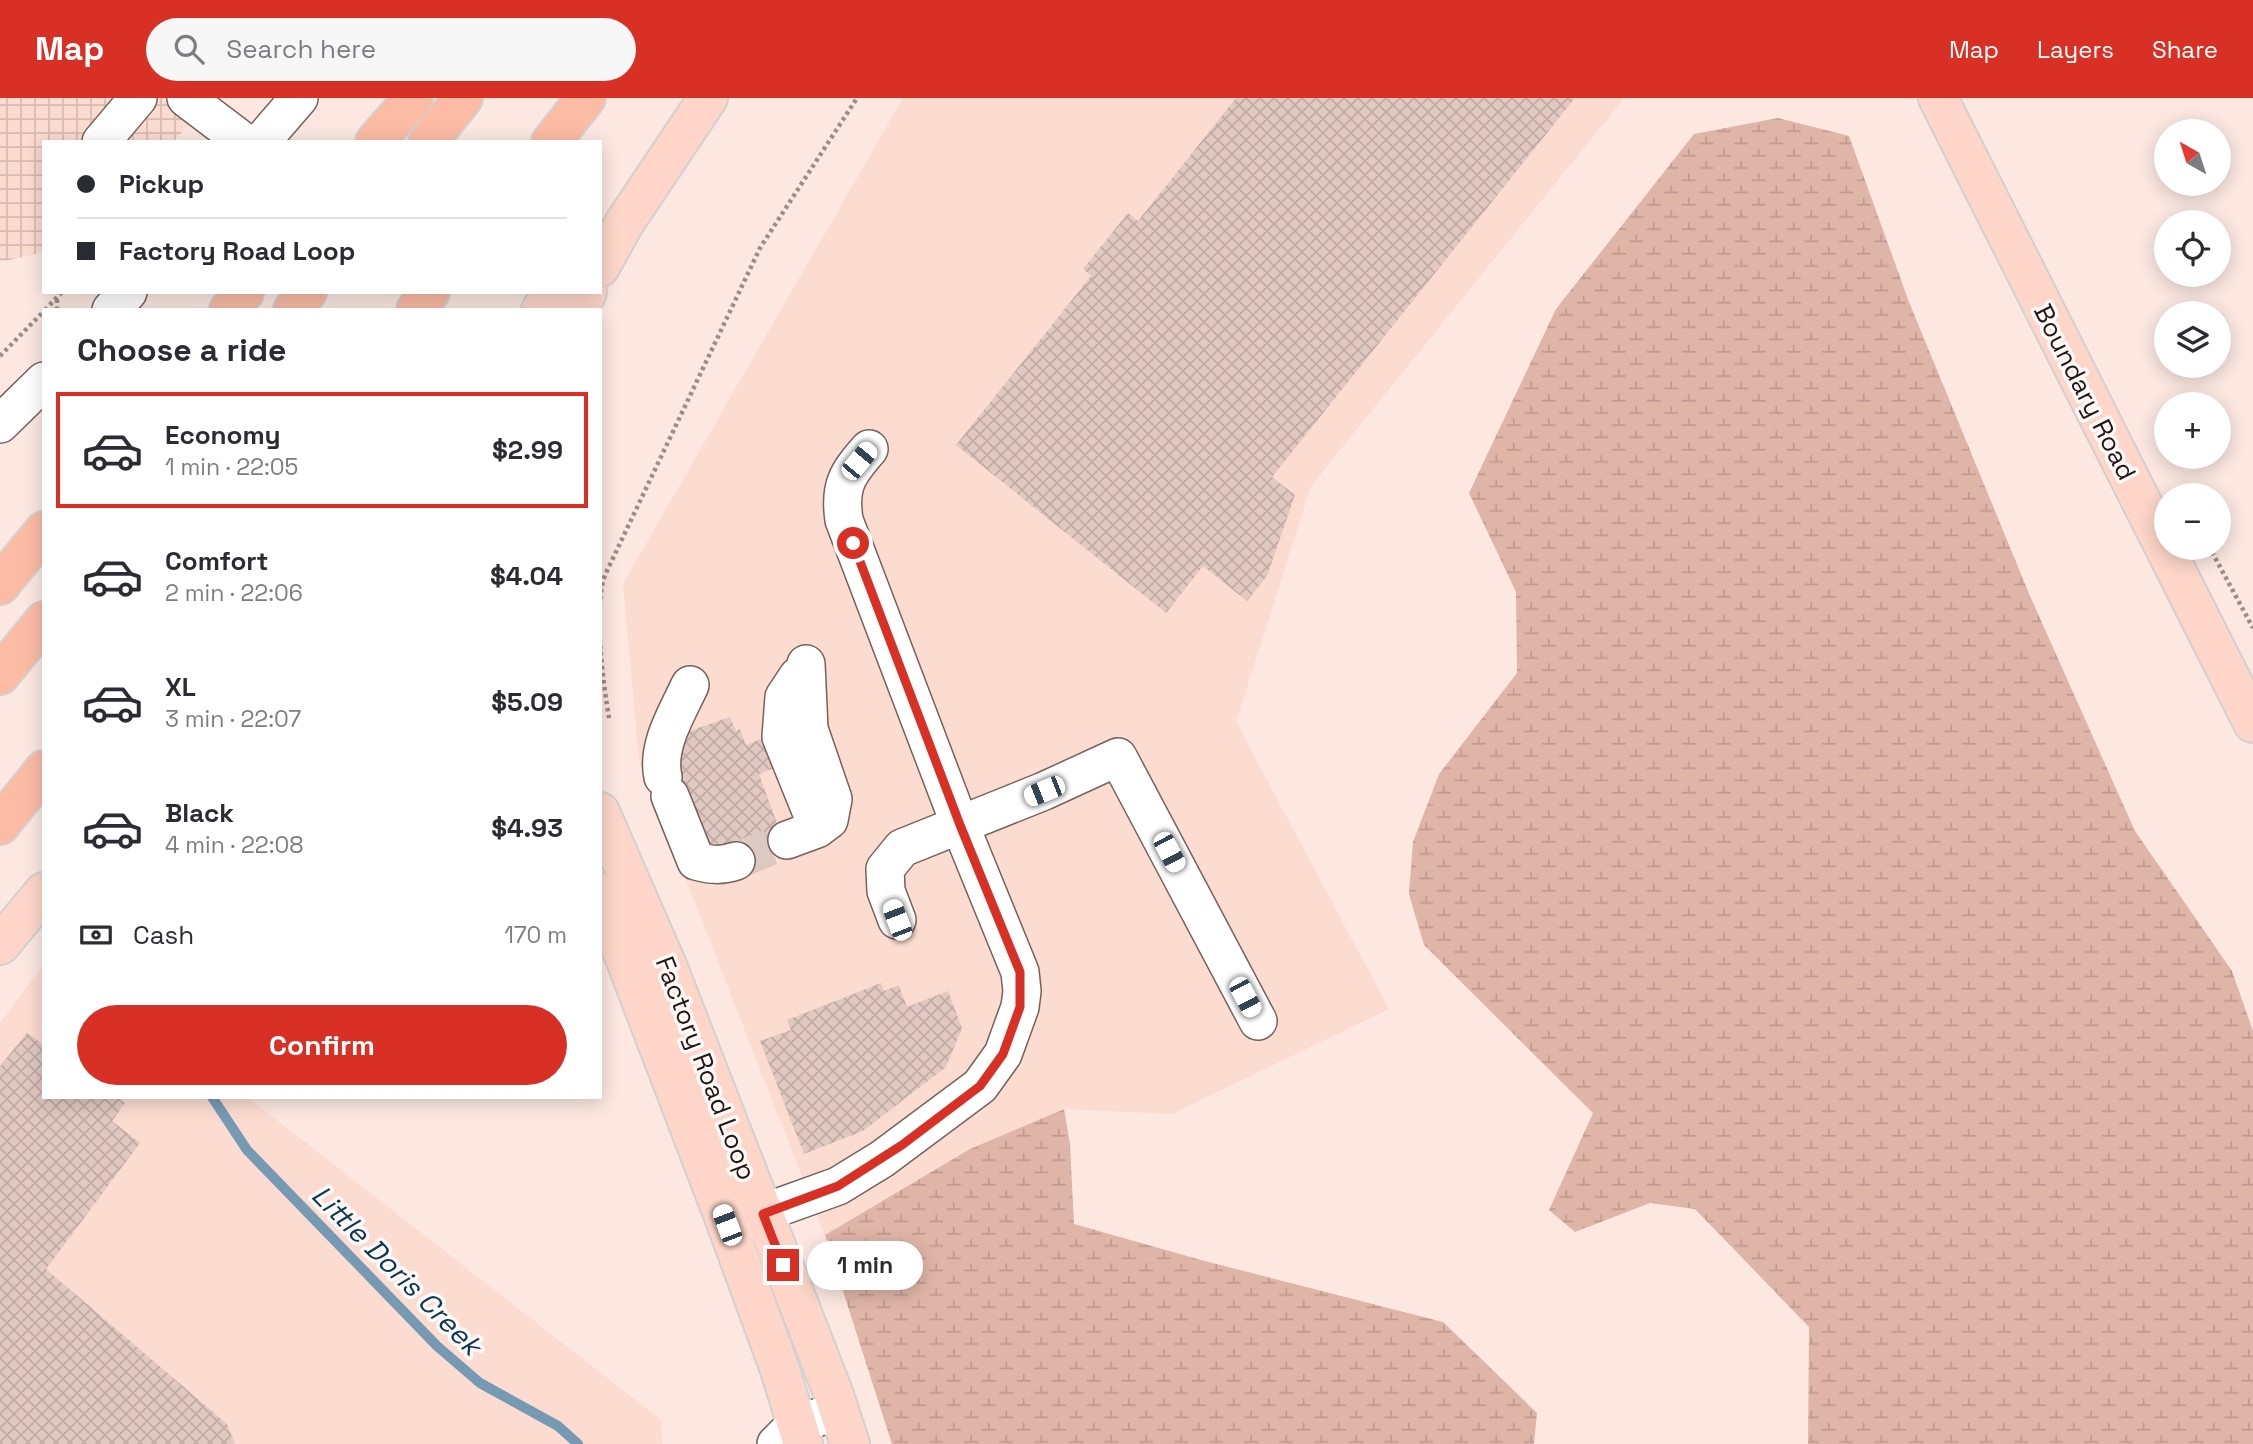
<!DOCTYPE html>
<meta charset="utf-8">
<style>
:root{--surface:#fff;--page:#f7f7f7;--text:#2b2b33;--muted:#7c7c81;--line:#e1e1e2;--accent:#d93025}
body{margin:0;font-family:"Space Grotesk",sans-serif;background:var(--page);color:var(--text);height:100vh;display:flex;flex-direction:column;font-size:26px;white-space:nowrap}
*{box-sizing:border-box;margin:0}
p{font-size:23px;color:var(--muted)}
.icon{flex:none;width:38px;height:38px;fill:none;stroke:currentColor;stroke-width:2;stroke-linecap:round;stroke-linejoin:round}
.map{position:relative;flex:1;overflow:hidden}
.details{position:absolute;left:42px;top:210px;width:560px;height:791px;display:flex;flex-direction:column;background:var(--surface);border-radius:0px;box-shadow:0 4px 18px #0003}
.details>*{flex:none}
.hud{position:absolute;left:42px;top:42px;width:560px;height:154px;border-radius:0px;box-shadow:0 4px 18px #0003;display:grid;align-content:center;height:154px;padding:0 35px;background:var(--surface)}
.needle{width:46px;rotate:321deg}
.controls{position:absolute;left:2154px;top:21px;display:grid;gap:14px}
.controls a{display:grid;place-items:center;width:77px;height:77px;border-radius:50%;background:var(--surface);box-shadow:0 4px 18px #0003;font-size:35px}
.end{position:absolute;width:32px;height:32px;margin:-16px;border:9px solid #d93025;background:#fff;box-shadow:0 0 0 4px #fff}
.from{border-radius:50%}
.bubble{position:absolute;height:49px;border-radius:24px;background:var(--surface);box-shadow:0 4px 18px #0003;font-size:23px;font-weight:700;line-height:49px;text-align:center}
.car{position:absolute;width:21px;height:42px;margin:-21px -10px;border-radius:9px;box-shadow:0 0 5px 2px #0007;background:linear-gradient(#fff 24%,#345 0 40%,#fff 0 76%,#345 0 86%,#fff 0)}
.hud b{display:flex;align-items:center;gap:24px;height:66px;font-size:26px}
.hud b+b{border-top:2px solid var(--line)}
.hud i{width:18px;height:18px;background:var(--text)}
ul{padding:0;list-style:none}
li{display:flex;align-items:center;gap:21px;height:116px;margin:0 14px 10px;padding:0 21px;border:4px solid transparent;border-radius:0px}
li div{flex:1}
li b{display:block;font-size:26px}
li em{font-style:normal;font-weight:700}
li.on{border-color:var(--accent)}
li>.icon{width:63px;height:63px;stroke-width:1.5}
h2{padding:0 35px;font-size:32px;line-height:84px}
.pay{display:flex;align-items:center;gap:18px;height:77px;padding:0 35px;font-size:26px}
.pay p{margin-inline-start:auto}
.cta{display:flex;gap:14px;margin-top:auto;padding:14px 35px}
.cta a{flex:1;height:80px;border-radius:42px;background:var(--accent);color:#fff;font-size:28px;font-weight:700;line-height:80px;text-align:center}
header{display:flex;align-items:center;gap:42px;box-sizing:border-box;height:98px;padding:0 35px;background:var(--accent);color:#fff}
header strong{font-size:33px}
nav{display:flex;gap:38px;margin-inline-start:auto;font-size:24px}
.search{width:490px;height:63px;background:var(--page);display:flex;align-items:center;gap:18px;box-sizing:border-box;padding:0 24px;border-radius:38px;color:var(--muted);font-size:26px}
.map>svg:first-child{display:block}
</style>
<header>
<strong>Map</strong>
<div class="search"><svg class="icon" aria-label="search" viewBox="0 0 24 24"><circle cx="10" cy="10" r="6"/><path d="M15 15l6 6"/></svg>Search here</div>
<nav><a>Map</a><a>Layers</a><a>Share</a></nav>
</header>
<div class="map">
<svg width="2253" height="1346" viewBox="0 0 2253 1346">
<defs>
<pattern id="industrial-grid" width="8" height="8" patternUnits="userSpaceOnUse" patternTransform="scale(1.75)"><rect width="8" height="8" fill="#fcdbd0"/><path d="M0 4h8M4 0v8" fill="none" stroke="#d8bbb2"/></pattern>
<pattern id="wetland-marsh" width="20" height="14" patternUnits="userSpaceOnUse" patternTransform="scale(1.75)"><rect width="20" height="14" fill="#dfb5a7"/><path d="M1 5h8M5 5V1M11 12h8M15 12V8" fill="none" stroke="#bf9b8f"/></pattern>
<pattern id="building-cross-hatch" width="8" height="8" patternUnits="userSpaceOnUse" patternTransform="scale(1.75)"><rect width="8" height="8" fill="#e1c9c1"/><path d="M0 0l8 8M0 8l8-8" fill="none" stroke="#c1aca5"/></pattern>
</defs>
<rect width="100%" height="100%" fill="#fce8e1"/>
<g fill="#fcdbd0">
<polygon points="903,0 1624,0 1311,388 1236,624 1389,911 1172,1016 1064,1011 970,1051 825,1137 639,662 623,486"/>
<polygon points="44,866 44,999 247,999 661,1322 662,1346 0,1346 0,925"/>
</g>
<polygon fill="url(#industrial-grid)" points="0,0 213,0 173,44 44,44 44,154 0,164"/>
<g fill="url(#wetland-marsh)">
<polygon points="1778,20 1849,38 1909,204 2030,498 2135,733 2232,873 2253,933 2253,1346 1808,1346 1809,1229 1695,1111 1650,1105 1575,1134 1549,1112 1593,1015 1424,847 1409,796 1413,744 1439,676 1517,575 1516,494 1469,395 1556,211 1694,36"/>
<polygon points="1064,1011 1070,1046 1074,1126 1201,1162 1443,1224 1537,1315 1534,1346 892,1346 825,1137 970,1051"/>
</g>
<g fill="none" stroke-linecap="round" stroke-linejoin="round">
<polyline stroke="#769ab3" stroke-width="10" points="212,999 247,1052 437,1248 480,1285 558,1328 578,1346"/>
</g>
<g fill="url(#building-cross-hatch)">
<polygon points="1236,0 1575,0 1272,379 1295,397 1267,478 1247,503 1203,468 1166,515 956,347 1091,178 1083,171 1128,115 1138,123"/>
<polygon points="730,619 736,633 740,631 746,647 772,637 782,667 759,676 778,728 790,752 739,772 705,761 660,702 684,635"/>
<polygon points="881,885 884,893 899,887 907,909 948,893 962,930 946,969 863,1033 804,1056 760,943 791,932 787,922"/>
<polygon points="27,935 44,947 44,999 117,999 125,1005 112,1023 140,1045 46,1171 227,1326 235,1346 0,1346 0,968"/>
</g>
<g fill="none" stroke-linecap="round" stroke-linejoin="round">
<polyline stroke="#dbc9c2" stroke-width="37" stroke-dasharray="37 18" stroke-linecap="butt" points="736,763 787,742"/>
<defs>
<g id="minor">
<polyline points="186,0 244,44"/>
<polyline points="101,44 138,0"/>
<polyline points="261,44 299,0"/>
<polyline points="111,212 128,194"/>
<polyline points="0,326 44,283"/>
<polyline points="798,578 784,599 781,639 815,723"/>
<path d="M663,679C656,648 677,615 690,587"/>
<path d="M670,698L696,763C711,767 721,768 736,763"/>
<polyline points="787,742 817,731 829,722 833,701 809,631 806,566"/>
<polyline points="897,822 886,793 885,771 902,750 1044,693 1118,659 1258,923"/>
<path d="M735,1125L838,1088L882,1061L980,988L1003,956L1020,909L1022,893L1020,874L960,727L844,422C839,388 847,376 869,351"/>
<polyline points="776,1346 796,1326 839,1313"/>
</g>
<g id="major">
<polyline points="1938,0 2253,625"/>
<polyline points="600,169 625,124 708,0"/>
<polyline points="541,212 553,194"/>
<polyline points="579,212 587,194"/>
<polyline points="600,714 668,870 834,1297 850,1346"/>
<polyline points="600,795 727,1127 779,1269 803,1346"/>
<polyline points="0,847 44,794"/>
</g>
<g id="highway">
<polyline points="375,44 413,0"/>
<polyline points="428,44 463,0"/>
<polyline points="551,44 586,0"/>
<polyline points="229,212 244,194"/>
<polyline points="293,212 307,194"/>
<polyline points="416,212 430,194"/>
<polyline points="0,487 44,433"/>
<polyline points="0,577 44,523"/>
<polyline points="0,727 44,672"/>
</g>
</defs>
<use href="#minor" stroke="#77615a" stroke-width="40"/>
<use href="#major" stroke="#d2d1d0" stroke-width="42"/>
<use href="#highway" stroke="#d2d1d0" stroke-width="42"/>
<g stroke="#9c8d88" stroke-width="4.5" stroke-dasharray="3.5 3.5" stroke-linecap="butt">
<polyline points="45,212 62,194"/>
<polyline points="57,212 57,199"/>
<polyline points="0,258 44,213"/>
<polyline points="2212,454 2253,530"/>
<path d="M609,620C603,583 593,511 605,477L760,150L857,0"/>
</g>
<use href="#minor" stroke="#fff" stroke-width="37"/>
<use href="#major" stroke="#fdd6c9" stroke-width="38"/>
<use href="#highway" stroke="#fbbba5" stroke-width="38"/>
</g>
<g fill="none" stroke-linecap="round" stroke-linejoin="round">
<polyline stroke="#d93025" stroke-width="9" points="783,1167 763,1116 838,1088 902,1047 980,988 1003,956 1020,909 1020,874 960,727 853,445"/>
</g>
<g text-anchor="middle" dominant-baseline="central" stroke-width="7" stroke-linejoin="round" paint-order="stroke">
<g font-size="26" fill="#201714" stroke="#fef9f7">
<text transform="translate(2085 294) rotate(63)">Boundary Road</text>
<text transform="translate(706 970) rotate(69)">Factory Road Loop</text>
</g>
<g font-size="28" font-style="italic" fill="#083853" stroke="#fef9f7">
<text transform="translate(397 1172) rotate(45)">Little Doris Creek</text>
</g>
</g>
</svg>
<div class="controls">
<a><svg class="needle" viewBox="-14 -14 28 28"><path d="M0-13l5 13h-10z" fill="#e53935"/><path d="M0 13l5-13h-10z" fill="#7c7c81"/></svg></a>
<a><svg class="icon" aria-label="locate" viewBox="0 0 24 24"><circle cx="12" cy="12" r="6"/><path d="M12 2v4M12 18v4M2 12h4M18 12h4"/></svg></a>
<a><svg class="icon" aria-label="layers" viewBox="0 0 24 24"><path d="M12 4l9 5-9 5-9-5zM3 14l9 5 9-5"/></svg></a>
<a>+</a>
<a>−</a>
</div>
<i class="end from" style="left:853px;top:445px"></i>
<i class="end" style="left:783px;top:1167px"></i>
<div class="bubble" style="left:807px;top:1143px;width:116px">1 min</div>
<i class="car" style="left:859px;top:363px;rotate:40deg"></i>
<i class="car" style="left:1044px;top:693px;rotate:248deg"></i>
<i class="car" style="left:1169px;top:754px;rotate:152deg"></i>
<i class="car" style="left:897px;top:822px;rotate:339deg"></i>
<i class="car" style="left:1245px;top:899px;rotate:152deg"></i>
<i class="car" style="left:727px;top:1127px;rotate:339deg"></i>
<div class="hud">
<b><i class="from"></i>Pickup</b>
<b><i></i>Factory Road Loop</b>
</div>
<section class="details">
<h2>Choose a ride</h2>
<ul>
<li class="on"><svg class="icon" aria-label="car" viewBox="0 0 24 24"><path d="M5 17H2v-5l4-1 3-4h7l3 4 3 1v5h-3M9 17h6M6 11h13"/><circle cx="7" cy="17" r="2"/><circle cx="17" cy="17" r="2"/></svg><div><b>Economy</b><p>1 min · 22:05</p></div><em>$2.99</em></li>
<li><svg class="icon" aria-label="car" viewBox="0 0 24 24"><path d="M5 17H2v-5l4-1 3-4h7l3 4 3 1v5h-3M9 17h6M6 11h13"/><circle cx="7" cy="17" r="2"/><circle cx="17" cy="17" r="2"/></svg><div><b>Comfort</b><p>2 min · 22:06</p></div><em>$4.04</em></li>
<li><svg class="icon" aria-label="car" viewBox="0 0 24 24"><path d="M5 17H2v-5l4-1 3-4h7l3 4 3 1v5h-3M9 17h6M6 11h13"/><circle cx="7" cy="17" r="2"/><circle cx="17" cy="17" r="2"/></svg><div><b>XL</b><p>3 min · 22:07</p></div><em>$5.09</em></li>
<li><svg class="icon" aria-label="car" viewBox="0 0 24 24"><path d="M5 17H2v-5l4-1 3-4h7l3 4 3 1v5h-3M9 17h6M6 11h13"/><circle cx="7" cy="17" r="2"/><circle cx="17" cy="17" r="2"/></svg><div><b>Black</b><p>4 min · 22:08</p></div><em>$4.93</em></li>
</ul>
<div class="pay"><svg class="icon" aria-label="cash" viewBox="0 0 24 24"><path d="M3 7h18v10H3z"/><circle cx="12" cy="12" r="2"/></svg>Cash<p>170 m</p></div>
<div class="cta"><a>Confirm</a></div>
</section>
</div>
